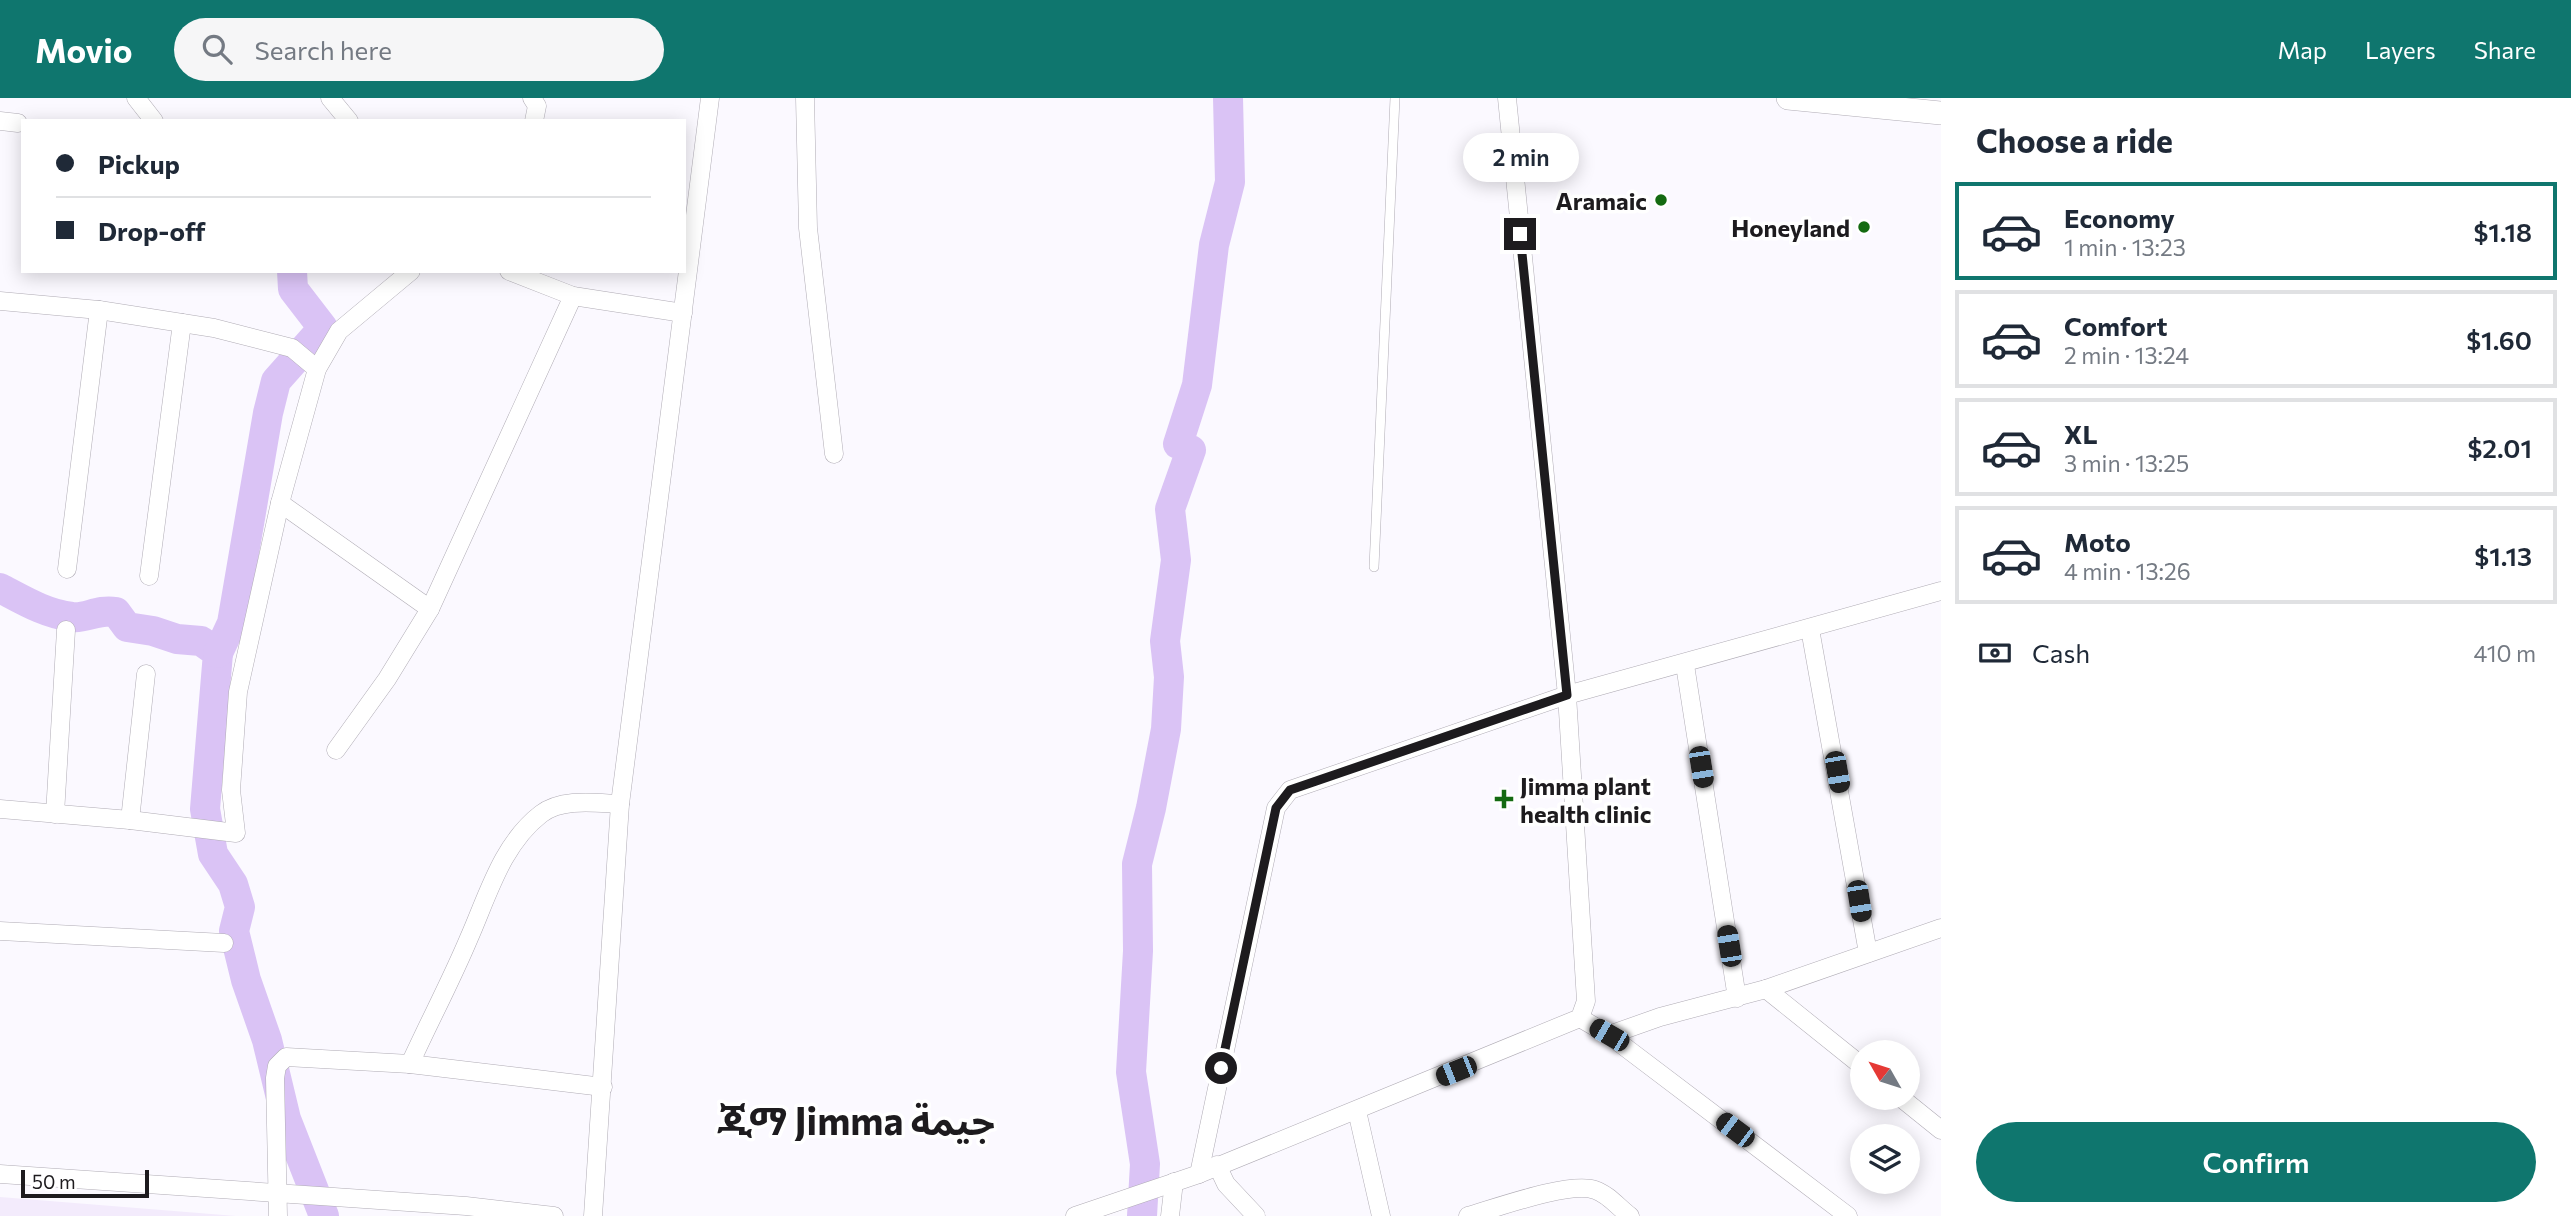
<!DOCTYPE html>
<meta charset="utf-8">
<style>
:root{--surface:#fff;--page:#f6f6f7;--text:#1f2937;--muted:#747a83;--line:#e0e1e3;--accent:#0f766e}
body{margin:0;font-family:Commissioner,"Noto Sans Arabic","Noto Sans Ethiopic",sans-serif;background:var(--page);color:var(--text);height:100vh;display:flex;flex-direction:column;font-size:26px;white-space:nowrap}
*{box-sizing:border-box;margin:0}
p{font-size:23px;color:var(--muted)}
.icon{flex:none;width:38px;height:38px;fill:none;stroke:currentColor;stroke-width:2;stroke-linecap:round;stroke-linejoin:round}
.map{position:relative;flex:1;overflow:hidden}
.sheet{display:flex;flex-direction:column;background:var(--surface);width:630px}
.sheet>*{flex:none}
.banner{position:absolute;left:21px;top:21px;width:665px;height:154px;border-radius:0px;box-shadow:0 4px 18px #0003;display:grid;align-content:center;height:154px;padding:0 35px;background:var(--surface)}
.needle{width:46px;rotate:309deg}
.tools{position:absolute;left:1850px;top:942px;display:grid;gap:14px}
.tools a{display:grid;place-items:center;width:70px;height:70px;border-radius:50%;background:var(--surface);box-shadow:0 4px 18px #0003;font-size:35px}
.scale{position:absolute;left:21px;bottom:18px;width:128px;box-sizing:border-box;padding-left:7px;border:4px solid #1d1b1e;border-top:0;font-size:19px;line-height:24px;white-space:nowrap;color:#1d1b1e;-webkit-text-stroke:5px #fff;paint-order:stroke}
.end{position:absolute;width:32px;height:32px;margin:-16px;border:9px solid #1d1b1e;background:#fff;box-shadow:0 0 0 4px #fff}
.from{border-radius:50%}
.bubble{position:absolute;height:49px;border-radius:24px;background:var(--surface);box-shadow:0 4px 18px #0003;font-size:23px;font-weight:600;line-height:49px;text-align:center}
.car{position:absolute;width:21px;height:42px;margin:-21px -10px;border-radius:9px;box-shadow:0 0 5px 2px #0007;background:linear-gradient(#222 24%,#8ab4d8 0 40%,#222 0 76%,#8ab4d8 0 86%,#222 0)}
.banner b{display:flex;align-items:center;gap:24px;height:66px;font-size:26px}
.banner b+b{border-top:2px solid var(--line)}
.banner i{width:18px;height:18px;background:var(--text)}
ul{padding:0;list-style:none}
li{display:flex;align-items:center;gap:21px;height:98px;margin:0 14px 10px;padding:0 21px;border:4px solid var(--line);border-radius:0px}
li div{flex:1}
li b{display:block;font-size:26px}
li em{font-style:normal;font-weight:600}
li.active{border-color:var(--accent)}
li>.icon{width:63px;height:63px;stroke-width:1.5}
h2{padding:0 35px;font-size:32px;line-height:84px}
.pay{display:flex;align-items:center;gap:18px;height:77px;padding:0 35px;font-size:26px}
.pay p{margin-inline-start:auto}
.action{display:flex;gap:14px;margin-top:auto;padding:14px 35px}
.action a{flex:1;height:80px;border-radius:42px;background:var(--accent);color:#fff;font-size:28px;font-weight:600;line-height:80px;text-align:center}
header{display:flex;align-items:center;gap:42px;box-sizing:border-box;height:98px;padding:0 35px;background:var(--accent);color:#fff}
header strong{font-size:33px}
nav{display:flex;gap:38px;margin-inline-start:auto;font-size:24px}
.search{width:490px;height:63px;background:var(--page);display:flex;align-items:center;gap:18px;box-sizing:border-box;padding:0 24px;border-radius:38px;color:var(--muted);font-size:26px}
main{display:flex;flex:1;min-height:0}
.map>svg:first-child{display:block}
</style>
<header>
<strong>Movio</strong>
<div class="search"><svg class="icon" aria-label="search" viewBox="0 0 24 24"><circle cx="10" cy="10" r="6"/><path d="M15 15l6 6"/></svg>Search here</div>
<nav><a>Map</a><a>Layers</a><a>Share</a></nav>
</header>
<main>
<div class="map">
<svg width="1941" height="1118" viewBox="0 0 1941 1118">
<rect width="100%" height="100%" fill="#fbf9ff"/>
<polygon fill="#f3ebfc" points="0,1099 236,1118 0,1118"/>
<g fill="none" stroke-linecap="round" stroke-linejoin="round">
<g stroke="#dac3f5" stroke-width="30">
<path d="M0,490C23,502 46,516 72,519C86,521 97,511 116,514L127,529L153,533L177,541L201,543L218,555L205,711L213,756L233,786L240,809L234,833L246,882L267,942L286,1021L324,1118"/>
<polyline points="218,555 232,525 268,315 276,283 323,230 293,191 292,173"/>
<polyline points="1142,1118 1145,1066 1131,974 1138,853 1137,766 1151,710 1166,631 1169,579 1165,543 1176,462 1170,411 1191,352 1178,346 1197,287 1214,147 1230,84 1228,0"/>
</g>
<defs>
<polyline id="service" points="1374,469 1395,0"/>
<g id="minor">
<polyline points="136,0 154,23"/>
<polyline points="330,0 349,23"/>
<polyline points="532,0 537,8 534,23"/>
<polyline points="805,0 808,130 834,356"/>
<polyline points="0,23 18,25"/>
<polyline points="509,173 573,198 683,215"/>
<polyline points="0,203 99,212 214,230 292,250 317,271"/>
<polyline points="280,405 430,511"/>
<polyline points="67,471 99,212"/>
<polyline points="149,478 182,225"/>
<polyline points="1810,531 1868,855"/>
<polyline points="1685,567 1737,900"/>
<polyline points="336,652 387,581 430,511 573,198"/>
<polyline points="0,711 130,722 236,735 231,692 238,594 280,405 317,271 339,233 411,173"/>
<polyline points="55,716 66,532"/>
<polyline points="130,722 146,576"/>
<polyline points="0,833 224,845"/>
<polyline points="1766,891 1862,968"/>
<polyline points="1580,920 1609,937 1848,1118"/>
<polyline points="1609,937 1660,919 1766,891 1941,830"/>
<path d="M410,966C429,924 451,883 469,840C488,797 502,746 541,716C562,700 595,705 620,706"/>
<polyline points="1900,999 1941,1032"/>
<polyline points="1357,1013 1381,1118"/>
<polyline points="1217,1067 1226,1086 1256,1118"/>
<polyline points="0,1076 466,1108 554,1118"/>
<polyline points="1199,1076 1276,710 1290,692 1567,597 1941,493"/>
<polyline points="278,1118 275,980 277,968 286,959 410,966 603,989"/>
<polyline points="593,1118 620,706 710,0"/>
<polyline points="1075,1118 1199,1076 1580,920 1586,903 1567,597 1507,0"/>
<polyline points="1170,1118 1174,1084"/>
<path d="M1468,1118C1496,1110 1570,1083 1595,1092C1608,1096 1619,1110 1630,1118"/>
</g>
<polyline id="tertiary" points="1788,0 1941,15"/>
</defs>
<use href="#service" stroke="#b0acb5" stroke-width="10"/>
<use href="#minor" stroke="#b0acb5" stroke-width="19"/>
<use href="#tertiary" stroke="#b0acb5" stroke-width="24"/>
<use href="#service" stroke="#fff" stroke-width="9"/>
<use href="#minor" stroke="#fff" stroke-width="18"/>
<use href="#tertiary" stroke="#fff" stroke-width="23"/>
</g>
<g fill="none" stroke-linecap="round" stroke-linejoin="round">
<polyline stroke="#1d1b1e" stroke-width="9" points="1221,970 1276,710 1290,692 1567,597 1520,136"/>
</g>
<g fill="#146a11" stroke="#fff" stroke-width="2.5">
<circle cx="1661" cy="102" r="7"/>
<circle cx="1864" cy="129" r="7"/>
<path d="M1500.5 690.5h7v7h7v7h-7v7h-7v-7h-7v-7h7z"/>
</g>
<g text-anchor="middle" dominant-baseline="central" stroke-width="7" stroke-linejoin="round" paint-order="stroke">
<g font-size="24" font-weight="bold" fill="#1d1b1e" stroke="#fff" text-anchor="end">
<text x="1647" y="102">Aramaic</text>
<text x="1850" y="129">Honeyland</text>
<text x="1520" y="687" text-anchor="start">Jimma plant<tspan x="1520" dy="28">health clinic</tspan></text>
</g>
<g font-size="38" font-weight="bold" fill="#1d1b1e" stroke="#fff">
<text x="856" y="1021">ጂማ Jimma جيمة</text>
</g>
</g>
</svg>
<div class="tools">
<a><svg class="needle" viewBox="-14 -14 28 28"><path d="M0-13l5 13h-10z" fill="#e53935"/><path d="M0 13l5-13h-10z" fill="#747a83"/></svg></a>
<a><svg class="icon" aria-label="layers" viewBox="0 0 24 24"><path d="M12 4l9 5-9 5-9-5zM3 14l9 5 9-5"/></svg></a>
</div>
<div class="scale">50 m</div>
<i class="end from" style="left:1221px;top:970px"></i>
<i class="end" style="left:1520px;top:136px"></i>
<div class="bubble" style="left:1463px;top:35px;width:116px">2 min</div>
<i class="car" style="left:1701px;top:669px;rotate:171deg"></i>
<i class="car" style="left:1837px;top:674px;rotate:170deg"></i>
<i class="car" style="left:1859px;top:803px;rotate:171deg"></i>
<i class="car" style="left:1729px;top:848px;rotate:351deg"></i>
<i class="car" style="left:1609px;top:937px;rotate:300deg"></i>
<i class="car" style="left:1456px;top:973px;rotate:248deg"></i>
<i class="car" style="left:1735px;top:1032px;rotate:307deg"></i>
<div class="banner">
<b><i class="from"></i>Pickup</b>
<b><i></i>Drop-off</b>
</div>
</div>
<section class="sheet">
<h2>Choose a ride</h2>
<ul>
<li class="active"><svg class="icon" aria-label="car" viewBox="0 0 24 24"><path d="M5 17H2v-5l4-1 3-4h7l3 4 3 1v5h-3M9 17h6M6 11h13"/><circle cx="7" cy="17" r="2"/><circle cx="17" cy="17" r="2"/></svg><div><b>Economy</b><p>1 min · 13:23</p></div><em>$1.18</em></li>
<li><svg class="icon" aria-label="car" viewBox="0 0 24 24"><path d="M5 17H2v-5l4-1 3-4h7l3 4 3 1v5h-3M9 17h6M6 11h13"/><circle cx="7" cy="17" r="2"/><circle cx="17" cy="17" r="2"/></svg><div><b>Comfort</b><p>2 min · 13:24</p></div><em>$1.60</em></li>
<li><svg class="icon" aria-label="car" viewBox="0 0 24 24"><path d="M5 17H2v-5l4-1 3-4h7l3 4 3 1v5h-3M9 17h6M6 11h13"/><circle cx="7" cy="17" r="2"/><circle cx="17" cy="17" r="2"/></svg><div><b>XL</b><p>3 min · 13:25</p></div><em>$2.01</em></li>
<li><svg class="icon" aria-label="car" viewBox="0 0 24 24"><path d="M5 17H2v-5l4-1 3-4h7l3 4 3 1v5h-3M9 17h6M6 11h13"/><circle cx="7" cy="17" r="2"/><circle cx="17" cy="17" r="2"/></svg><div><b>Moto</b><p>4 min · 13:26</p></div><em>$1.13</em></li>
</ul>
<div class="pay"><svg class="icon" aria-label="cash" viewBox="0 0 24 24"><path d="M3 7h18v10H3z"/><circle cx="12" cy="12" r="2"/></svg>Cash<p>410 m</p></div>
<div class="action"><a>Confirm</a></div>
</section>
</main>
